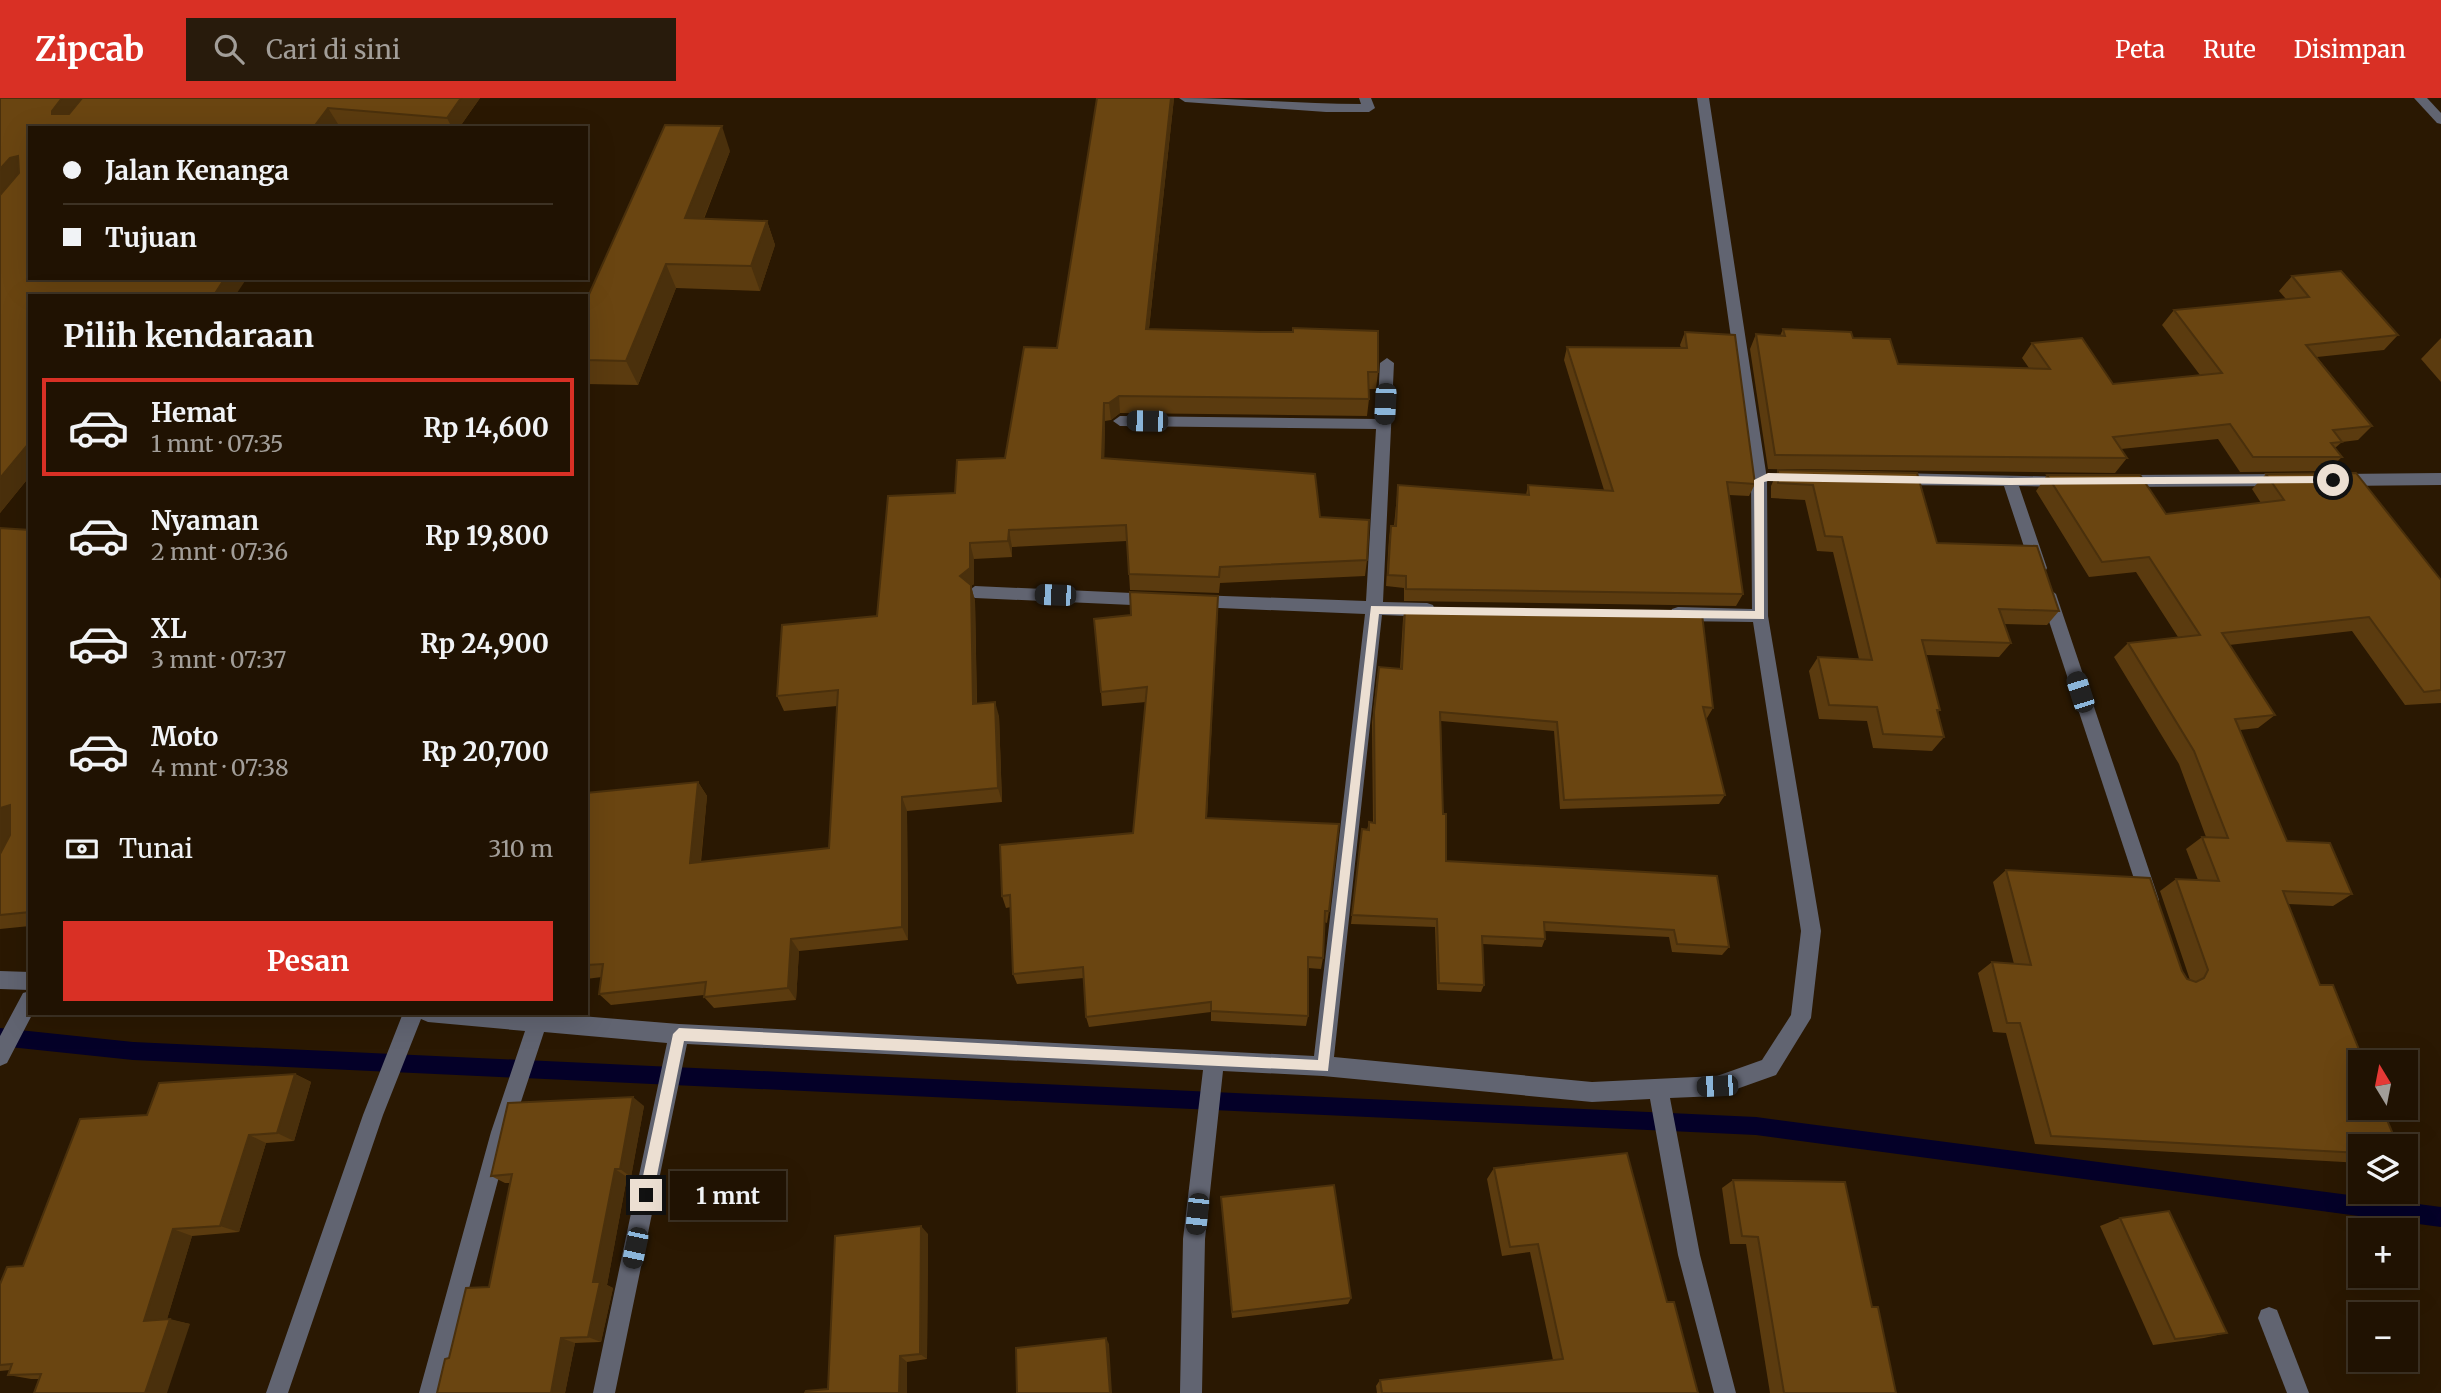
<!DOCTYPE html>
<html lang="id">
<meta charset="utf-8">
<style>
:root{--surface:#201202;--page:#281b0c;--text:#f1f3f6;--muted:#a29e99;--line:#3d3224;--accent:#d93025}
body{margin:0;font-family:Merriweather,serif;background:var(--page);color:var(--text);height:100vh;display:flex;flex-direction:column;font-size:26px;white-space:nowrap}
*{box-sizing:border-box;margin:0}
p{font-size:23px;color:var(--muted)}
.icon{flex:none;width:38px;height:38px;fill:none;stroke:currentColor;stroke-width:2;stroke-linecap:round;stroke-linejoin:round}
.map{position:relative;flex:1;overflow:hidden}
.details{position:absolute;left:28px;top:196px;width:560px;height:721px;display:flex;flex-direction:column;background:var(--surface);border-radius:0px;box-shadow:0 7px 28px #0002,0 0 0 2px var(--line)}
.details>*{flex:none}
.banner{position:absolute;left:28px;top:28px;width:560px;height:154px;border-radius:0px;box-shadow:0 7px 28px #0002,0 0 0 2px var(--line);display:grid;align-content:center;height:154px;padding:0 35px;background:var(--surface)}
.needle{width:46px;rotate:350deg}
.fabs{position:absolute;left:2348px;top:952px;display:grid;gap:14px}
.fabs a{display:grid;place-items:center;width:70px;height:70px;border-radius:0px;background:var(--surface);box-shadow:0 7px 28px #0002,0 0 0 2px var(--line);font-size:35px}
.end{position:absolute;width:32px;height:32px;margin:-16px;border:9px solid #ecdfd2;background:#111;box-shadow:0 0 0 4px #111}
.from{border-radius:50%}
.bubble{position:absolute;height:49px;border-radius:0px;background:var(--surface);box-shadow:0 7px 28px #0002,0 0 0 2px var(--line);font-size:23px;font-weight:700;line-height:49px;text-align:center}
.car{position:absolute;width:21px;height:42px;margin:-21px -10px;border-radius:9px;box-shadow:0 0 5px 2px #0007;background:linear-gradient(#222 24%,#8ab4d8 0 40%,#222 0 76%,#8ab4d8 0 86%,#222 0)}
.banner b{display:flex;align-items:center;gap:24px;height:66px;font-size:26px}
.banner b+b{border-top:2px solid var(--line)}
.banner i{width:18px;height:18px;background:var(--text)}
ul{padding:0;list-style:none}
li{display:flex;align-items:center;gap:21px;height:98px;margin:0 14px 10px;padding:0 21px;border:4px solid transparent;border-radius:0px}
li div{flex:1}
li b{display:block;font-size:26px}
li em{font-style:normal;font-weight:700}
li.current{border-color:var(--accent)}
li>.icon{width:63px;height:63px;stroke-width:1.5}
h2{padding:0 35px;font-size:32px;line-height:84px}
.pay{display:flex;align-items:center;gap:18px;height:77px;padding:0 35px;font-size:26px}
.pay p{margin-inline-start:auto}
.button{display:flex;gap:14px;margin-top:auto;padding:14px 35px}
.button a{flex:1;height:80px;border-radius:0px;background:var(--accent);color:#fff;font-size:28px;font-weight:700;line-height:80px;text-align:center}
header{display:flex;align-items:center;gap:42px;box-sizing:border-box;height:98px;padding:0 35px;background:var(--accent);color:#fff}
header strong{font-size:33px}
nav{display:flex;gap:38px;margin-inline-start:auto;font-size:24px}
.search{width:490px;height:63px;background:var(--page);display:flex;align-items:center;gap:18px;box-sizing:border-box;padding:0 24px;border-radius:0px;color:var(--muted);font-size:26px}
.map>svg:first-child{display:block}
</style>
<header>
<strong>Zipcab</strong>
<div class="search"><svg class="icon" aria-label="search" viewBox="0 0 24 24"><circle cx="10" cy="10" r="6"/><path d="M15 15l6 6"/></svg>Cari di sini</div>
<nav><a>Peta</a><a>Rute</a><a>Disimpan</a></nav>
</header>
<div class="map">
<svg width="2441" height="1295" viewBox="0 0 2441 1295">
<rect width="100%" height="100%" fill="#2a1802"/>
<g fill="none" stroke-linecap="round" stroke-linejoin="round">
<polygon fill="#040028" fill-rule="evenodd" points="0,930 133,944 1756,1019 2441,1109 2441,1129 1756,1037 133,962 0,948"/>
<path fill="#616471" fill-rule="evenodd" d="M1179,0C1240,0 1300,6 1361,6L1359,0H1371L1375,10L1369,14H1326L1185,4Z"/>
<g fill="#616471" fill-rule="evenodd">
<polygon points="1697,0 1709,0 1767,381 1768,518 1821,833 1811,920 1776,977 1717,998 1670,1000 1700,1157 1736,1295 1714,1295 1678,1157 1650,1001 1592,1004 1323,978 1223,973 1205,1141 1202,1295 1180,1295 1183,1141 1203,972 687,946 615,1295 593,1295 667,945 544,934 511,1034 441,1295 419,1295 491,1034 525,933 428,924 421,921 383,1017 288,1295 266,1295 363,1017 403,915 544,915 679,926 1314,958 1365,516 1196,509 1188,503 1196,497 1366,503 1376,331 1120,328 1113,323 1120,318 1377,321 1380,265 1387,260 1394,265 1383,504 1427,505 1433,507 1435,512 1433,517 1427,519 1382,517 1334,959 1592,984 1717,978 1762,962 1791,917 1801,833 1753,524 1678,523 1672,521 1670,516 1672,511 1678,509 1752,511 1751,381"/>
<polygon points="2414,0 2427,0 2441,15 2441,26 2437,25"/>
<polygon points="1895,375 2071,379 2074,383 2066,389 2019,388 2047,470 2045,474 2039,476 2031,470 2004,388 1895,387 1887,381"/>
<polygon points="2441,375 2441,387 2339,388 2331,382 2339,376"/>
<polygon points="2283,376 2291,382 2283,388 2122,389 2114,383 2122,377"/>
<polygon points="975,488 1154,496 1162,502 1154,508 975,500 967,494"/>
<polygon points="2048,490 2056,496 2159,802 2157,808 2150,811 2143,808 2141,802 2040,496"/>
<polygon points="0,873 30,874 30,892 0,891"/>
<polygon points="30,893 30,915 33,915 7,965 0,968 0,938 23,895"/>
<polygon points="2269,1209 2277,1212 2309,1295 2287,1295 2258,1220 2261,1212"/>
</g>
</g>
<g fill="#5b3b0f">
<polygon points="0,0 480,0 459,30 384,30 338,26 30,30 235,198 30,198 30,378 0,415"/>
<polygon points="1097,0 1174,0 1149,231 1378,274 1376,291 1369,291 1369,301 1367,318 1120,315 1111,322 1105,323 1104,360 1320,419 1367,462 1365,478 1220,485 1219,495 1130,492 1127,443 1012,449 1012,459 974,461 974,486 971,488 975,503 977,605 999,618 1002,704 907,713 908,842 799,853 796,902 714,910 704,899 704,897 611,907 599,896 602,879 586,881 586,695 698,684 707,698 701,764 829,750 837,608 784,613 777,598 877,518 955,395 1005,360 1057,250"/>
<polygon points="730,53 704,121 767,123 775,147 760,193 676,190 638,287 586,286 586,203"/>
<polygon points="2292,178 2398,237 2384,252 2317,259 2372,328 2358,342 2342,344 2335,350 2342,359 2327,373 2240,374 2218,341 2121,351 2127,360 2115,375 1768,371 1750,251 1756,236 1780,238 1783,231 1853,240 1898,266 2029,270 2022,260 2032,245 2113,286 2200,277 2162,227 2174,212 2286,201 2279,193"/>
<polygon points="1685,234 1755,386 1749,398 1729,397 1743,496 1736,508 1404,503 1404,490 1386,488 1389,440 1391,428 1394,428 1398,387 1526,397 1528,387 1604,392 1564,262 1567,249 1681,250 1680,247"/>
<polygon points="2441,240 2441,284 2421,261"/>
<polygon points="1778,372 1917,375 1937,445 2059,513 2047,527 2004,526 2011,545 1999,559 1926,557 1940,612 1937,615 1944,639 1932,653 1873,650 1867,623 1819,621 1809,573 1818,559 1859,561 1833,454 1817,453 1805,402 1771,400 1771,388"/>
<polygon points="2266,376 2441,482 2441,605 2405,607 2352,533 2229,547 2275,617 2258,630 2240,632 2287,743 2352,796 2333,808 2288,806 2361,1048 2361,1065 2035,1046 2006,935 1993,934 1978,875 1992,864 2014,866 1993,784 2006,772 2182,873 2187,881 2190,882 2160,793 2176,781 2198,782 2186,751 2202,739 2206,739 2179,666 2114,559 2128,545 2178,539 2136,474 2089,479 2036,393 2047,377 2166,416 2261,405 2252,391"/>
<polygon points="0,430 30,432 30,828 0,831"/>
<polygon points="1218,498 1207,720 1329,813 1327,825 1324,824 1323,860 1321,871 1308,870 1308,918 1306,928 1211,923 1211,914 1089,929 1086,919 1084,880 1017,886 1013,876 1011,809 1006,810 1002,798 1133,735 1146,604 1102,608 1101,594 1131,517"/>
<polygon points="1405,511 1713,610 1707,620 1706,620 1725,697 1719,706 1560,711 1554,633 1441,623 1443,716 1446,763 1717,778 1729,849 1722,857 1672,854 1669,839 1545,833 1545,841 1542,849 1483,846 1484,887 1481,894 1437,892 1435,829 1351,826 1362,731 1367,732 1369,724 1373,725 1372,624 1377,579 1379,569 1400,571 1403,521"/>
<polygon points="295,976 311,984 294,1043 266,1045 239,1134 192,1138 167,1221 190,1226 39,1281 31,1281 8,1277 10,1272 0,1273 0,1186 23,1168 147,1017"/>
<polygon points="644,1008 631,1079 627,1079 607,1187 613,1190 601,1244 575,1245 565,1295 437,1295 449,1260 489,1189 510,1085 505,1085 491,1078"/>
<polygon points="1494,1070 1667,1204 1698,1295 1377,1295 1376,1288 1380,1282 1553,1262 1530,1154 1502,1158 1487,1081"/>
<polygon points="1733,1082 1872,1209 1896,1295 1770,1295 1746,1146 1730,1146 1722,1090"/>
<polygon points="1221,1099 1351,1200 1348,1206 1232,1220"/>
<polygon points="2120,1120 2227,1235 2204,1240 2153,1247 2100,1128"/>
<polygon points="928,1136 927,1261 907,1264 907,1295 828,1291"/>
</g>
<g fill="#4a300c">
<polygon points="62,0 88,0 64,28 52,16 52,13"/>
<polygon points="461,0 480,0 459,30 452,30 447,20"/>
<polygon points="1171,0 1174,0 1147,248 1146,231"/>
<polygon points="328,10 338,26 335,30 313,30"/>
<polygon points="722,28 730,53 694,145 685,120"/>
<polygon points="18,58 23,75 0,103 0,71 10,60"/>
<polygon points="767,123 775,147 760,193 751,168"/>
<polygon points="666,166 676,190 638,287 626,263"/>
<polygon points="225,180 247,180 235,198 214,198"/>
<polygon points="1119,298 1120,315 1111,322 1109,305"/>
<polygon points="1104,305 1105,323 1104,377 1102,360"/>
<polygon points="30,344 30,378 0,415 0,380"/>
<polygon points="1009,432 1012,449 1012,459 1008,443"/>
<polygon points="970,445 974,461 974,486 971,488 975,503 977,621 973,606 960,478"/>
<polygon points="1218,498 1218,513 1206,733 1206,720"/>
<polygon points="995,604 999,618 1002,704 998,690"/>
<polygon points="698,684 707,698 699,779 690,765"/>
<polygon points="902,699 907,713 908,842 902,829"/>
<polygon points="10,707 30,720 0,764 0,710"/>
<polygon points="791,841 799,853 796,902 788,890"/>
<polygon points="295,976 311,984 294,1043 277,1035"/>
<polygon points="633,999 644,1008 631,1079 620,1071"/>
<polygon points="249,1037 266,1045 239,1134 220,1128"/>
<polygon points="615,1071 627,1079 607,1187 613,1190 601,1244 588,1239 593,1184"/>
<polygon points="921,1128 928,1136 927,1261 920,1256"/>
<polygon points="173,1131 192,1138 165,1228 144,1223"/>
<polygon points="170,1221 190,1226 167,1295 145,1295"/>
<polygon points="561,1240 575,1245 565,1295 551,1295"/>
<polygon points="1106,1240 1109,1246 1112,1295 1110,1295"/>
<polygon points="900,1258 907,1264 907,1295 899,1295"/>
</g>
<g fill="#6a4511" stroke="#4a300c" stroke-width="2">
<polygon points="0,0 62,0 52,13 52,16 69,16 82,0 461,0 447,20 328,10 313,30 30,30 30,180 225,180 214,197 30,198 30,344 0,380 0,97 19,75 18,58 10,60 0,71"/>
<polygon points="1097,0 1171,0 1146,231 1261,234 1293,234 1293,230 1378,233 1378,274 1368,274 1369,301 1119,298 1109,305 1104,305 1102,360 1315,376 1320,419 1369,422 1367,462 1220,469 1219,479 1129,476 1126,427 1009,432 1008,443 970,445 970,470 960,478 971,487 973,606 995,604 998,690 902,699 902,829 791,841 788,890 704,899 706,884 599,896 603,866 586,867 586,695 698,684 690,765 829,750 838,592 777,598 782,527 877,518 888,398 955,395 957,362 1005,360 1024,249 1057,250"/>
<polygon points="665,27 722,28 685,120 767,123 751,168 666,166 626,263 586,262 586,203"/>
<polygon points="2341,173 2398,237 2306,247 2372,328 2333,332 2342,344 2331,345 2342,359 2253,359 2230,326 2113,339 2127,360 1775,357 1756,236 1785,238 1783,231 1851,234 1853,240 1890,241 1898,266 2050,271 2032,245 2082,240 2113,286 2222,275 2174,212 2309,199 2292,178"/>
<polygon points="1685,234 1735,237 1755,386 1727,384 1743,496 1406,491 1406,478 1388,477 1391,428 1396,428 1398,387 1529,397 1528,387 1613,393 1567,249 1687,250"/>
<polygon points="1778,372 1917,375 1937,445 2037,448 2059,513 1999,511 2011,545 1922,542 1940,612 1937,612 1944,639 1883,636 1877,609 1829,607 1818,559 1872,562 1842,439 1825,438 1813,387 1778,385"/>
<polygon points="2356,375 2441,482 2441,592 2424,594 2369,519 2222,535 2275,617 2235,621 2287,743 2330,745 2352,796 2283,793 2320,887 2333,887 2364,964 2361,964 2361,1010 2382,1010 2398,1048 2361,1048 2361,1055 2051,1038 2020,925 2007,925 1992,864 2031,867 2006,772 2150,780 2182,873 2187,881 2196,884 2204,880 2208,872 2176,781 2219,783 2202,739 2228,740 2194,653 2128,545 2200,537 2149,459 2102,464 2047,377 2140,377 2166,416 2284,402 2266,376"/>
<polygon points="0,430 30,432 30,814 0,817 0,756 10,737 10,707 0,710"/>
<polygon points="1130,494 1218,498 1206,720 1339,726 1329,813 1325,813 1323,860 1308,859 1308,918 1211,913 1211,904 1086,919 1083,869 1013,876 1010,797 1002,798 1000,747 1133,735 1147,589 1101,594 1094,521 1131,517"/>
<polygon points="1405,511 1702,516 1713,610 1703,609 1725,697 1564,702 1557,624 1440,614 1443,716 1446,716 1446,763 1717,778 1729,849 1677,846 1674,832 1544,824 1545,841 1482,838 1484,887 1439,885 1437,821 1352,817 1362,731 1369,732 1369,724 1375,725 1374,614 1379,569 1402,571"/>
<polygon points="295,976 277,1035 249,1037 220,1128 173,1131 144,1223 170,1221 145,1295 34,1295 41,1276 8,1277 12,1266 0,1267 0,1186 7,1169 23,1168 80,1021 147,1017 159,985"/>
<polygon points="633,999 620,1071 615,1071 593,1184 600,1184 588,1239 561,1240 551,1295 437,1295 445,1261 449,1260 466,1190 489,1189 512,1076 491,1078 508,1005"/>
<polygon points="1627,1055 1667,1204 1674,1204 1698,1295 1382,1295 1380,1282 1563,1261 1538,1146 1510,1149 1494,1070"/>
<polygon points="1733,1082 1845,1084 1872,1209 1878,1209 1896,1295 1784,1295 1758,1139 1742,1138"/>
<polygon points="1334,1087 1351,1200 1232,1214 1221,1099"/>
<polygon points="2169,1113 2227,1235 2175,1241 2120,1120"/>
<polygon points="921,1128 920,1256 900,1258 899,1295 805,1295 806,1293 828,1291 835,1138"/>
<polygon points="1106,1240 1110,1295 1017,1295 1016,1250"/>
</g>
<polygon fill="#ecdfd2" points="1768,375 2010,380 2333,378 2338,382 2333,385 2010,387 1768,383 1764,384 1764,521 1379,516 1328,973 684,943 653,1097 651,1102 641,1102 639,1097 673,936 679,930 1318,962 1371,508 1755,513 1754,382"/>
</svg>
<div class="fabs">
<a><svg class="needle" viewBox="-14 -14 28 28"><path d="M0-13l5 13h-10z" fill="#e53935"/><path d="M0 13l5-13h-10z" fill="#a29e99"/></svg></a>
<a><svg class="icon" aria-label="layers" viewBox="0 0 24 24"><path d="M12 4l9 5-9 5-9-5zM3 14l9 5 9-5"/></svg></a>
<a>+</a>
<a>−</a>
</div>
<i class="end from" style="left:2333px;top:382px"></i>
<i class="end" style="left:646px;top:1097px"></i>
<div class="bubble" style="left:670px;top:1073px;width:116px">1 mnt</div>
<i class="car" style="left:1385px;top:306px;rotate:183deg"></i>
<i class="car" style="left:1147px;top:323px;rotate:271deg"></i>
<i class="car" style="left:1055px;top:497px;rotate:272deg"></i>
<i class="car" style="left:2080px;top:594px;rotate:342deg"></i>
<i class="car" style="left:1717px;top:988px;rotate:267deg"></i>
<i class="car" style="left:1197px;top:1116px;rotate:186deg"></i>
<i class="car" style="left:635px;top:1150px;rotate:192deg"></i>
<div class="banner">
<b><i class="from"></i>Jalan Kenanga</b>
<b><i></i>Tujuan</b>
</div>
<section class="details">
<h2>Pilih kendaraan</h2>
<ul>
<li class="current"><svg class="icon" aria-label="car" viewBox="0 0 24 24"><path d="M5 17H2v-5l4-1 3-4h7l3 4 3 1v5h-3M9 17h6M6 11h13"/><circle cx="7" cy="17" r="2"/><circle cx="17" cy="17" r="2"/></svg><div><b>Hemat</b><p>1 mnt · 07:35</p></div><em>Rp 14,600</em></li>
<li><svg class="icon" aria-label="car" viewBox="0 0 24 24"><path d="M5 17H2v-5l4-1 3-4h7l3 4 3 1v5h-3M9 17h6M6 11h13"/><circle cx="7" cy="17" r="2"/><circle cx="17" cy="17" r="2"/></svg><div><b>Nyaman</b><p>2 mnt · 07:36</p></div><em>Rp 19,800</em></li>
<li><svg class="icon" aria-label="car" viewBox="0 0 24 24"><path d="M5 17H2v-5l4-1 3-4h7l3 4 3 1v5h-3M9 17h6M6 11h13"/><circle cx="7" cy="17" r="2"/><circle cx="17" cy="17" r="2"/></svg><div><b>XL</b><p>3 mnt · 07:37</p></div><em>Rp 24,900</em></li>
<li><svg class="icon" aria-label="car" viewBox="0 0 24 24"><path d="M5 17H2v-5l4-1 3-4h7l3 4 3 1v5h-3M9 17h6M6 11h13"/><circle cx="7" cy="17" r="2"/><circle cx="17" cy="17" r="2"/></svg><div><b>Moto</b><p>4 mnt · 07:38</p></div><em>Rp 20,700</em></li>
</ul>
<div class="pay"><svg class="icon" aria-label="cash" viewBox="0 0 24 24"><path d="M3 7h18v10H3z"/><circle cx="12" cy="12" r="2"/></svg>Tunai<p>310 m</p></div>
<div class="button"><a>Pesan</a></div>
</section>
</div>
